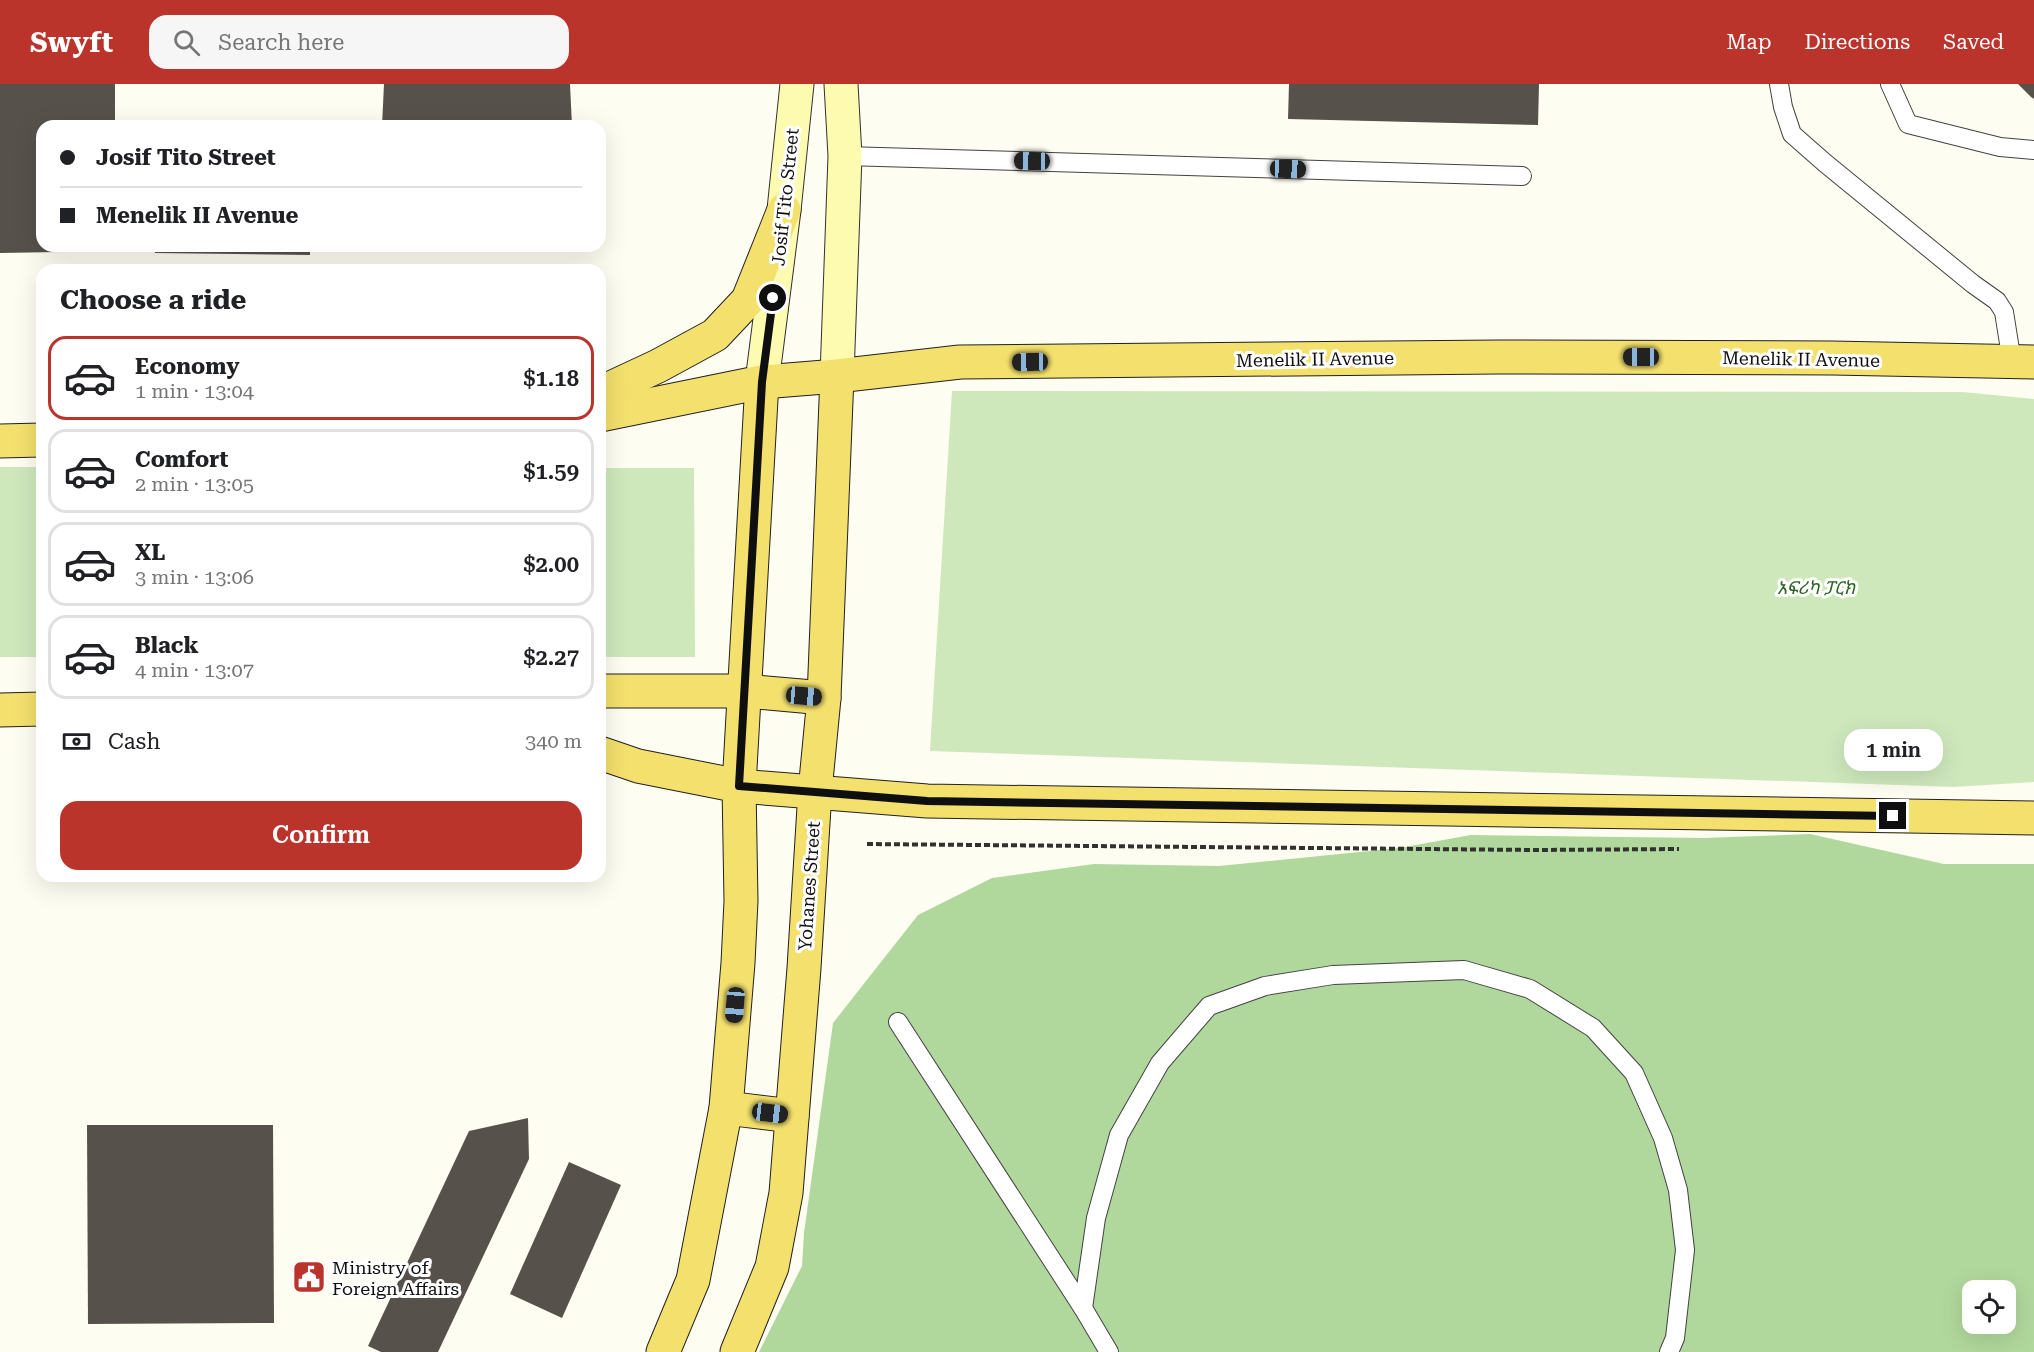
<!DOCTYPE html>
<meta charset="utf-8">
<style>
:root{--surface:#fff;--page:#f6f6f6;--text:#202124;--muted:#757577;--line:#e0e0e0;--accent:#ba342c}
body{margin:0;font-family:"Roboto Serif","Noto Sans Ethiopic",serif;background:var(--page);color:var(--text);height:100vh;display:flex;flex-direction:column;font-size:22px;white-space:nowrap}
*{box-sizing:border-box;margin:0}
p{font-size:20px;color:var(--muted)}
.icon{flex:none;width:33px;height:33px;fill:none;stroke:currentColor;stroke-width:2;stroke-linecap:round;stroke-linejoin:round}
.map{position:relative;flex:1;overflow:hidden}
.panel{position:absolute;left:36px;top:180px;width:570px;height:618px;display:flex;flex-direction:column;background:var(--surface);border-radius:18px;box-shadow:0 6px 24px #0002}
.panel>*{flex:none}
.banner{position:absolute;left:36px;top:36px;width:570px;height:132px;border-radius:18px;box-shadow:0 6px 24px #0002;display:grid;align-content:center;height:132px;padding:0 24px;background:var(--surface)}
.fabs{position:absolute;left:1962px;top:1196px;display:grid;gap:12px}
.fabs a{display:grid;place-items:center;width:54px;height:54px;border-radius:12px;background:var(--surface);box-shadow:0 6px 24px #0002;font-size:30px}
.end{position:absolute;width:27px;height:27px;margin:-14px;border:8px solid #0f0f0f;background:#fff;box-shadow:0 0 0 3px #fff}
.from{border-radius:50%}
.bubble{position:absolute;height:42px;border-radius:18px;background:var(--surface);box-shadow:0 6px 24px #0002;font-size:20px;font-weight:600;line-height:42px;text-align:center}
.car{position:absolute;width:18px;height:36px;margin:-18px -9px;border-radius:8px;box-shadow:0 0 4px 2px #0007;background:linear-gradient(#222 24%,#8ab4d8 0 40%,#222 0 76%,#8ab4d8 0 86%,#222 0)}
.banner b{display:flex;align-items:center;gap:21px;height:57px;font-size:22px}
.banner b+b{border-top:2px solid var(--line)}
.banner i{width:15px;height:15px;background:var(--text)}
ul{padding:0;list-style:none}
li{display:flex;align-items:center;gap:18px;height:84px;margin:0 12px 9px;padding:0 12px;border:3px solid var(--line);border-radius:18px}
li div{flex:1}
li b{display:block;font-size:22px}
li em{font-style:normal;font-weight:600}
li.active{border-color:var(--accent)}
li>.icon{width:54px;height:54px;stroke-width:1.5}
h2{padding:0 24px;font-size:27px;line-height:72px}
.pay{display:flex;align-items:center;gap:15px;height:66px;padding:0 24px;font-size:22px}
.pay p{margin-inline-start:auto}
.primary-button{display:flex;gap:12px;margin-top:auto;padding:12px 24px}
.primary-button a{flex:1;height:69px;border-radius:18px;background:var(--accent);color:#fff;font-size:24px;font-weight:600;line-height:69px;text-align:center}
header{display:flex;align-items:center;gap:36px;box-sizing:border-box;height:84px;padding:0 30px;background:var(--accent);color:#fff}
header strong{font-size:28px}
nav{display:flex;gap:33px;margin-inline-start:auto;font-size:21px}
.search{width:420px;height:54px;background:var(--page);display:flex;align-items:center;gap:15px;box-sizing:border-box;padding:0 21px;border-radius:18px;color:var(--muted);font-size:22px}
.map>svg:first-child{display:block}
</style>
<header>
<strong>Swyft</strong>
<div class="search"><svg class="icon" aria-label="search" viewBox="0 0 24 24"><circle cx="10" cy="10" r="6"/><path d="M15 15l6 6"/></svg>Search here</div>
<nav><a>Map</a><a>Directions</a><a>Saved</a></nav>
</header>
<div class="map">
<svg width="2034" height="1268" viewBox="0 0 2034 1268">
<rect width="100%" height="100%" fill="#fefdf1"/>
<g fill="#cee8bc">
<polygon points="952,307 1963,308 2034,315 2034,698 1954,703 930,667"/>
<rect x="0" y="383" width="42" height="190"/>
<polygon points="600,384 694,384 695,573 600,573"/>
</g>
<path fill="#b1d89c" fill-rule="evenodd" d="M1810,750L1944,780H2034V1268H759L802,1182L804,1149L833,939L918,831L992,794L1094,780L1219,782L1399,764L1471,751L1704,754ZM1972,1206H2006V1239H1972Z"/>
<g fill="#57514c">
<polygon points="0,0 115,0 115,42 42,42 42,162 115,162 115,167 0,169"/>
<polygon points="384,0 570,0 572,42 382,42"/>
<polygon points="1289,0 1539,0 1538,41 1288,35"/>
<polygon points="2018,0 2034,0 2034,15 2031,13"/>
<polygon points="154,162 310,162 310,171 155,169"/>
<polygon points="528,1034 529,1075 438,1268 381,1268 368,1262 469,1047"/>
<polygon points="87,1041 273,1041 274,1239 88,1240"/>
<polygon points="569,1078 621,1101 562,1234 510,1210"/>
</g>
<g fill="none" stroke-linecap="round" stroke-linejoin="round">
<defs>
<g id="service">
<polyline points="1779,0 1783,23 1792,50 1825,79 1973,200 1997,217 2004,228 2012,278"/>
<polyline points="1890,0 1908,40 2000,63 2034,66"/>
<polyline points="845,72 1522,92"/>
<polyline points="898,938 1083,1224 1109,1268"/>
<polyline points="1083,1224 1096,1134 1119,1051 1160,979 1209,922 1265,902 1333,891 1464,886 1530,905 1593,944 1634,989 1663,1054 1678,1106 1685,1166 1675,1254 1669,1268"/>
</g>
<g id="secondary">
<polyline points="837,292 845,72 841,0"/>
<polyline points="762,298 784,126 797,0"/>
</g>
<g id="primary">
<polyline points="600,309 658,282 715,251 748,216 784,126"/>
<polyline points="600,331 762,298 837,292 960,278 1499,273 1832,274 2034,278"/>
<polyline points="0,357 42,356"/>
<polyline points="600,607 745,607 824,614"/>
<polyline points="0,626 42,625"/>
<polyline points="600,669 638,682 739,702 927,717 2034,734"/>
<polyline points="726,1024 792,1032"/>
<polyline points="663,1268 693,1196 726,1024 738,879 741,817 739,702 762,298"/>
<polyline points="737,1268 772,1183 786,1109 804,884 815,707 824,614 837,292"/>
</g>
</defs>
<use href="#service" stroke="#424242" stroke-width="20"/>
<use href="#secondary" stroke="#313131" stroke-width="35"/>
<use href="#primary" stroke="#202020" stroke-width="35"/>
<polyline stroke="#313131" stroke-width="4" stroke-dasharray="6 3" stroke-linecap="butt" points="867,760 1535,766 1679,765"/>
<use href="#service" stroke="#fff" stroke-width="18"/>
<use href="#secondary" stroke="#fcfbaf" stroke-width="33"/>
<use href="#primary" stroke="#f3e06d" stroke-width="33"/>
</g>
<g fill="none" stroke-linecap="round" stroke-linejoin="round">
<polyline stroke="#0f0f0f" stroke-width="8" points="773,214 762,298 739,702 927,717 1893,732"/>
</g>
<defs>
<symbol id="civic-square" viewBox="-11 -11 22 22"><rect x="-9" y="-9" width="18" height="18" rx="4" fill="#ba342c" stroke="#fff"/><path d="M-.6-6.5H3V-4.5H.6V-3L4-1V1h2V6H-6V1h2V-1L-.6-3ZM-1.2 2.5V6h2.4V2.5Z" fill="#fff"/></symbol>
</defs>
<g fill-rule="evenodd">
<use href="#civic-square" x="290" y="1174" width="38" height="38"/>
</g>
<g text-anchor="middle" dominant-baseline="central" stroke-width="6" stroke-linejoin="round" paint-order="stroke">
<g font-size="18" fill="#0f0f0f" stroke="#fff">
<text transform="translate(785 113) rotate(-84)">Josif Tito Street</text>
<text transform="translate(1315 275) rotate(-1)">Menelik II Avenue</text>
<text transform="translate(1801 275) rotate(1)">Menelik II Avenue</text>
<text transform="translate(809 802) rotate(-86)">Yohanes Street</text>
</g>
<g font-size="18" font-style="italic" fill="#286521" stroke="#fff">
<text x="1816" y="503">አፍሪካ ፓርክ</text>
</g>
<g font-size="18" fill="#0f0f0f" stroke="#fff" text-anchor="start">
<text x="332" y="1183">Ministry of<tspan x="332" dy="21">Foreign Affairs</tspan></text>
</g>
</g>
</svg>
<div class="fabs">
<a><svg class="icon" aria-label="locate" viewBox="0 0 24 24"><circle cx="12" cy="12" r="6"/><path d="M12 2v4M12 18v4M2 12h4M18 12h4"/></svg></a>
</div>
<i class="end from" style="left:773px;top:214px"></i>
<i class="end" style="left:1893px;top:732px"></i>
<div class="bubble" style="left:1844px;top:645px;width:99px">1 min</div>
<i class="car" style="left:1032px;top:77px;rotate:271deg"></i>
<i class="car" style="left:1288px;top:85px;rotate:92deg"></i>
<i class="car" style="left:1641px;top:273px;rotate:270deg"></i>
<i class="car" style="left:1030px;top:278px;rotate:269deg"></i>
<i class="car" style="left:804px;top:612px;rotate:95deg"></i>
<i class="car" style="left:735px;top:921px;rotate:185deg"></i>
<i class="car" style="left:770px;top:1029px;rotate:97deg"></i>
<div class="banner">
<b><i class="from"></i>Josif Tito Street</b>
<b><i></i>Menelik II Avenue</b>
</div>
<section class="panel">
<h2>Choose a ride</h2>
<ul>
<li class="active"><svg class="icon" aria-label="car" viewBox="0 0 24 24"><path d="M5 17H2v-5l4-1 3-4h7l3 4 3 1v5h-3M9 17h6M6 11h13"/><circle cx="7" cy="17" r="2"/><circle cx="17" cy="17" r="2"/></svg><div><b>Economy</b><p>1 min · 13:04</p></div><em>$1.18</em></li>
<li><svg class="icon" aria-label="car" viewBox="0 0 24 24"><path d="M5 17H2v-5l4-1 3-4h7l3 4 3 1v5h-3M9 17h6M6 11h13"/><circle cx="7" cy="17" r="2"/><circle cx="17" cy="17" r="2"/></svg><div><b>Comfort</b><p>2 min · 13:05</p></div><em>$1.59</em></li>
<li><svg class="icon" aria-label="car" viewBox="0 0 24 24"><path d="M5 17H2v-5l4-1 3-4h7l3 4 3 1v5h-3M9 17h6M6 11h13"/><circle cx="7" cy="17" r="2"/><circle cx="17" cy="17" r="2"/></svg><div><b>XL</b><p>3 min · 13:06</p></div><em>$2.00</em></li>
<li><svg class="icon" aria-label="car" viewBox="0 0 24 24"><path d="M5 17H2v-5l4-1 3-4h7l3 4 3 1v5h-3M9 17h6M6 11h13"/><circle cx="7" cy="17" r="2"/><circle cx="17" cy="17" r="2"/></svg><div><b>Black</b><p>4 min · 13:07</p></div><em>$2.27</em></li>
</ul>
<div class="pay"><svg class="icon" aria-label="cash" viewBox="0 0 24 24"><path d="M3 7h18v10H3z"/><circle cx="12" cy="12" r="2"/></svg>Cash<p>340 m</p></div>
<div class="primary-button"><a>Confirm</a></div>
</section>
</div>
